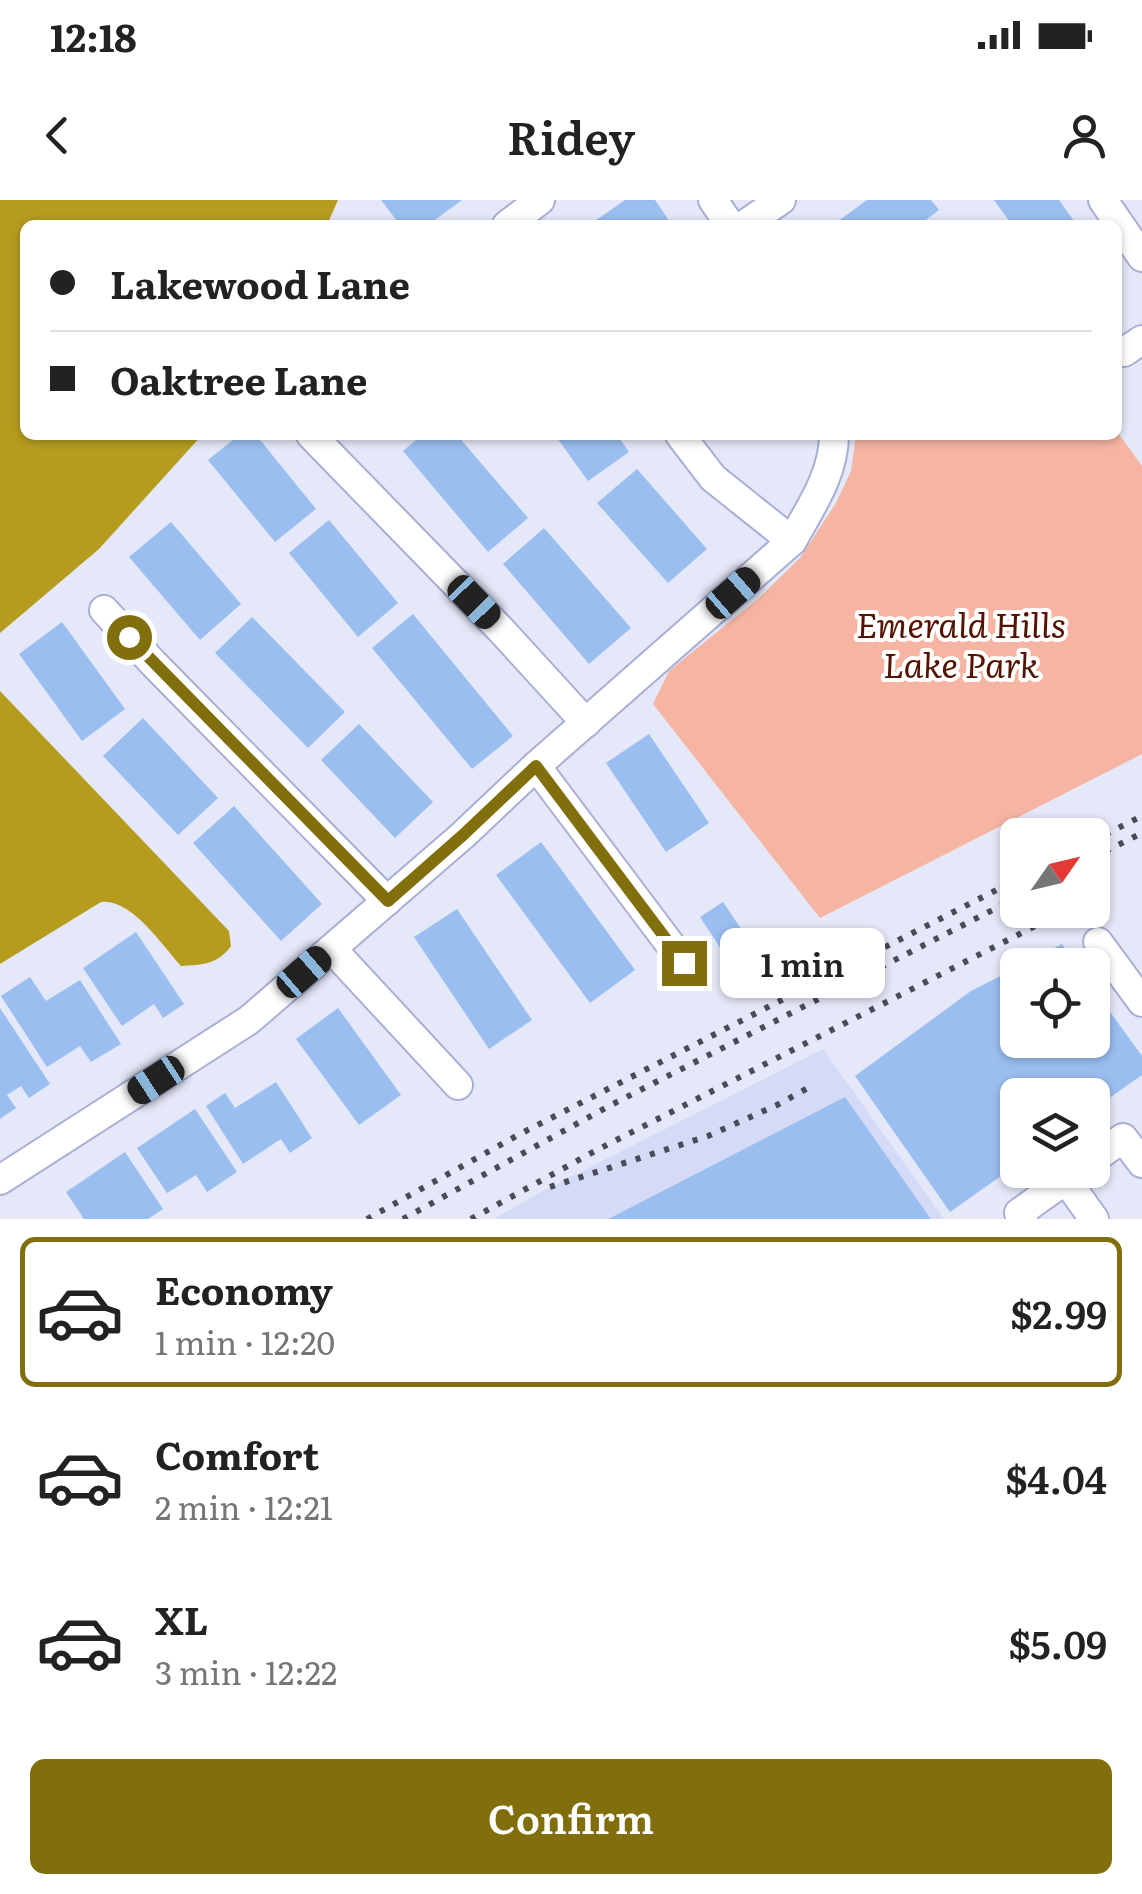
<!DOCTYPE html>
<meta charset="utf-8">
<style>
:root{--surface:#fff;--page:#f2f2f2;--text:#222;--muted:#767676;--line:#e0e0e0;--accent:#816e0c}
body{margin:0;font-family:Literata,serif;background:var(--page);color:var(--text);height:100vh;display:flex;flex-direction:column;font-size:38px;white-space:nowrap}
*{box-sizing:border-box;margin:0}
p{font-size:32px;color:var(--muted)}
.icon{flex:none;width:55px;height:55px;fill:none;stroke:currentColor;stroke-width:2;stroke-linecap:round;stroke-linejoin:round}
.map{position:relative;height:1019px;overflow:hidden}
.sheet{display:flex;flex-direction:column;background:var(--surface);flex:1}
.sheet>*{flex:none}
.guide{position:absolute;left:20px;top:20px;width:1102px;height:220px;border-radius:15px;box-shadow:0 2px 8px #0004;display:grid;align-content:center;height:220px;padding:0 30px;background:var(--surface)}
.needle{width:65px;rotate:56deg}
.buttons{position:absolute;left:1000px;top:618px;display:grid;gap:20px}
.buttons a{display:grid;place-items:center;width:110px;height:110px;border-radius:15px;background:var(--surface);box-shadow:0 2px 8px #0004;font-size:50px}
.end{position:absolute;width:45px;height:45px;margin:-22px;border:12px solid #816e0c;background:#fff;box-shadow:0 0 0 5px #fff}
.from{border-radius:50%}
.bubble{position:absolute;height:70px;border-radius:15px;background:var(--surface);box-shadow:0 2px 8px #0004;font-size:32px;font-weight:600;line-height:70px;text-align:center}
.car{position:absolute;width:30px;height:60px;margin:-30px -15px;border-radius:12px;box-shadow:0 0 8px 2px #0007;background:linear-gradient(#222 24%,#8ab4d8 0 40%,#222 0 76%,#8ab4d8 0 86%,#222 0)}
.guide b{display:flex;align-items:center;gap:35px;height:95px;font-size:38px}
.guide b+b{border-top:2px solid var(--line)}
.guide i{width:25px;height:25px;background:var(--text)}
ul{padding:18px 0 0;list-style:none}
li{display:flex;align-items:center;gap:30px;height:150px;margin:0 20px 15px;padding:0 10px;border:5px solid transparent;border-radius:15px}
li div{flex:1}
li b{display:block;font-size:38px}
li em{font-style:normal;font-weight:600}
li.active{border-color:var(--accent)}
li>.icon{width:90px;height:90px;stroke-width:1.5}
.primary-button{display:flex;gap:20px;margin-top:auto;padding:20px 30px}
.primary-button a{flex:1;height:115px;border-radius:15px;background:var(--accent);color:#fff;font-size:40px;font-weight:600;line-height:115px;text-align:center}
.status{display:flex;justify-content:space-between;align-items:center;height:70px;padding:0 50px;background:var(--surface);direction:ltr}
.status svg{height:28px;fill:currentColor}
header{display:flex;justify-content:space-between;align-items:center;height:130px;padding:0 30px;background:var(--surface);font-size:45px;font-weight:600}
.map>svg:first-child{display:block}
</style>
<div class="status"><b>12:18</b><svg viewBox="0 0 49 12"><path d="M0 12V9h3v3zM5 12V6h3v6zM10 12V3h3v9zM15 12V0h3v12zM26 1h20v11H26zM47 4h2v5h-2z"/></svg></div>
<header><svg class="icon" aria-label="back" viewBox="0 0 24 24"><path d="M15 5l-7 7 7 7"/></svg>Ridey<svg class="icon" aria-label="person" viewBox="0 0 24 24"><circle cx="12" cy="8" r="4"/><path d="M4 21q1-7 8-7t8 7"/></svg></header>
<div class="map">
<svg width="1142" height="1019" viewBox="0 0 1142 1019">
<rect width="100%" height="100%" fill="#e5e8f8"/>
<polygon fill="#d5dbf7" points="823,849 944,1019 494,1019 539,993"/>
<polygon fill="#f5b5a2" points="1118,233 1142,266 1142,554 820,718 653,504 669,471 759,398 800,358 836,303 851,271 856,235"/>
<g fill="#b59c1f">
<polygon points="0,0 338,0 327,25 25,25 25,235 202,235 99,349 0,433"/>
<path d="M0,491L229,731L231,746C218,764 203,765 181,766C162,745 131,698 101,702L0,764Z"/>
</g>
<g fill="#9abef0">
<polygon points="381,0 462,0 428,25 400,25"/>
<polygon points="625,0 655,0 672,25 589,25"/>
<polygon points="867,0 931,0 939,10 919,25 833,25"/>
<polygon points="994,0 1059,0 1077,25 1012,25"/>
<polygon points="239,235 256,235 316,309 275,342 208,260"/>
<polygon points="422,235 457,235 528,318 488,352 403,251"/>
<polygon points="555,235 617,235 629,252 588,281"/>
<polygon points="637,269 707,349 668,383 597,303"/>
<polygon points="329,320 398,403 358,437 289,353"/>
<polygon points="171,322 241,404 200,440 129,357"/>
<polygon points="544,328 631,428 589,464 503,364"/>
<polygon points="413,414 513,536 472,569 372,448"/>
<polygon points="252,417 345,512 308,548 215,453"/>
<polygon points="62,422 125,509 82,541 19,454"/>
<polygon points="143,518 218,598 178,635 103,556"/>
<polygon points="359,524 433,602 395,638 321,560"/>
<polygon points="649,534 709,623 666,652 606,563"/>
<polygon points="234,606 322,704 281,741 193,643"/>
<polygon points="541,642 635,770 590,803 496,675"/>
<polygon points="723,702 744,733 721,749 700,717"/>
<polygon points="457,709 532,820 489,849 414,737"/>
<polygon points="136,732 184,804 163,818 154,804 122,826 83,768"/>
<polygon points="1062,744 1077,765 1021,765"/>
<polygon points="1018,767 1018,840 1092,840 1092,787 1142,856 1142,875 1092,910 1092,895 1018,895 1018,964 950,1012 855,876 971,791"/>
<polygon points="30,777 46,801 80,780 121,844 91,862 80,846 47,867 1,796"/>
<polygon points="0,808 50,884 29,898 21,886 7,895 16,908 0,919"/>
<polygon points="338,808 401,895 359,925 296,839"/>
<polygon points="276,882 312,938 290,953 281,939 243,964 206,906 225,893 235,908"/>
<polygon points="845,897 931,1019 608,1019 622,1012"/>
<polygon points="195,909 237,972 207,992 196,975 167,993 137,948"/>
<polygon points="125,952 163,1009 148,1019 84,1019 66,992"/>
</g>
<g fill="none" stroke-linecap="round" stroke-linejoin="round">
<defs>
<g id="minor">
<polyline points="713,0 730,25"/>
<polyline points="1103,0 1142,57"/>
<polyline points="507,25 540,0"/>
<polyline points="744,25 781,0"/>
<polyline points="1124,152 1142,140"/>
<polyline points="311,235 501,430 586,523"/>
<polyline points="680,235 713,278 792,341"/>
<polyline points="104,410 154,464 387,701"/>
<polyline points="536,566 684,763"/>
<polyline points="1098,742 1142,802"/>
<polyline points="332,749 458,885"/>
<polyline points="1092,960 1123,938 1142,963"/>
<path d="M0,980L249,820L463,635L536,566L792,341C810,308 834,274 834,235"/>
<polyline points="1066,980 1094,1019"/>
<polyline points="1023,1019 1019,1013 1079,970"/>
</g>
</defs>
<use href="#minor" stroke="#a8afd6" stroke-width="32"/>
<use href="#minor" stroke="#fff" stroke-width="28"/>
<g stroke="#494b5a" stroke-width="6" stroke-dasharray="5 10" stroke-linecap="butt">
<polyline points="1092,641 1142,616"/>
<polyline points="1092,658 1142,633"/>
<polyline points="550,987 708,936 777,905 808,888"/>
<polyline points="367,1019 520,934 1018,679"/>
<polyline points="403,1019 611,905 1018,697"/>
<polyline points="471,1019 595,951 1045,721"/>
</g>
</g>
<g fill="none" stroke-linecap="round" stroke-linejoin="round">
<polyline stroke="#816e0c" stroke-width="12" points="129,437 388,701 463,635 536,566 684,763"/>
</g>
<g text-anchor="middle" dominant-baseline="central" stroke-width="8" stroke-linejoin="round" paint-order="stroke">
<g font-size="35" font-style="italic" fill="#551401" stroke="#fff">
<text x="961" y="423">Emerald Hills<tspan x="961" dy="40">Lake Park</tspan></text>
</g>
</g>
</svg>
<div class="buttons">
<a><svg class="needle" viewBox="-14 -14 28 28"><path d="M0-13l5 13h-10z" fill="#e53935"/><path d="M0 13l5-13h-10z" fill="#767676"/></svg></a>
<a><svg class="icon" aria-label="locate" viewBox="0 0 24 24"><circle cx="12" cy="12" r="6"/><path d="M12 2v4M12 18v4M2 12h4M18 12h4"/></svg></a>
<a><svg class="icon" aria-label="layers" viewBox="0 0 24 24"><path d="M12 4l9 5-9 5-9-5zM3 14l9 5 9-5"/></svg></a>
</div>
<i class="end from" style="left:129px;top:437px"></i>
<i class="end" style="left:684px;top:763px"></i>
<div class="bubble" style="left:720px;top:728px;width:165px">1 min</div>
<i class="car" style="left:733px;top:393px;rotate:49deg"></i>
<i class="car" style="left:474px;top:402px;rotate:136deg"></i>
<i class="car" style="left:304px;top:772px;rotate:49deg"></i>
<i class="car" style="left:156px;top:880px;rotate:237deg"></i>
<div class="guide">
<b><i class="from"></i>Lakewood Lane</b>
<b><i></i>Oaktree Lane</b>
</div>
</div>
<section class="sheet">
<ul>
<li class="active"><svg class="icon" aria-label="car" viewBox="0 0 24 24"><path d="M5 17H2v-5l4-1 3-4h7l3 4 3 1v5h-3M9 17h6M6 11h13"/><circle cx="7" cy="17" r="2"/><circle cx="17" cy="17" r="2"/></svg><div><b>Economy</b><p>1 min · 12:20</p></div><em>$2.99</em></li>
<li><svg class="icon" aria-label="car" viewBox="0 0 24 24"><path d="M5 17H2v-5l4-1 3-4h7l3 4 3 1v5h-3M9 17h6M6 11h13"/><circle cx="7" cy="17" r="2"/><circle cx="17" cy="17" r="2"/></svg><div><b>Comfort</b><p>2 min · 12:21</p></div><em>$4.04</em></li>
<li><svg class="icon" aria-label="car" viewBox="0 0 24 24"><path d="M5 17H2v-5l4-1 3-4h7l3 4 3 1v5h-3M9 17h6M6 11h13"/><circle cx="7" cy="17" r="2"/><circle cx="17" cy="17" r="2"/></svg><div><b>XL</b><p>3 min · 12:22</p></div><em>$5.09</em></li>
</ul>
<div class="primary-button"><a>Confirm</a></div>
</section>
